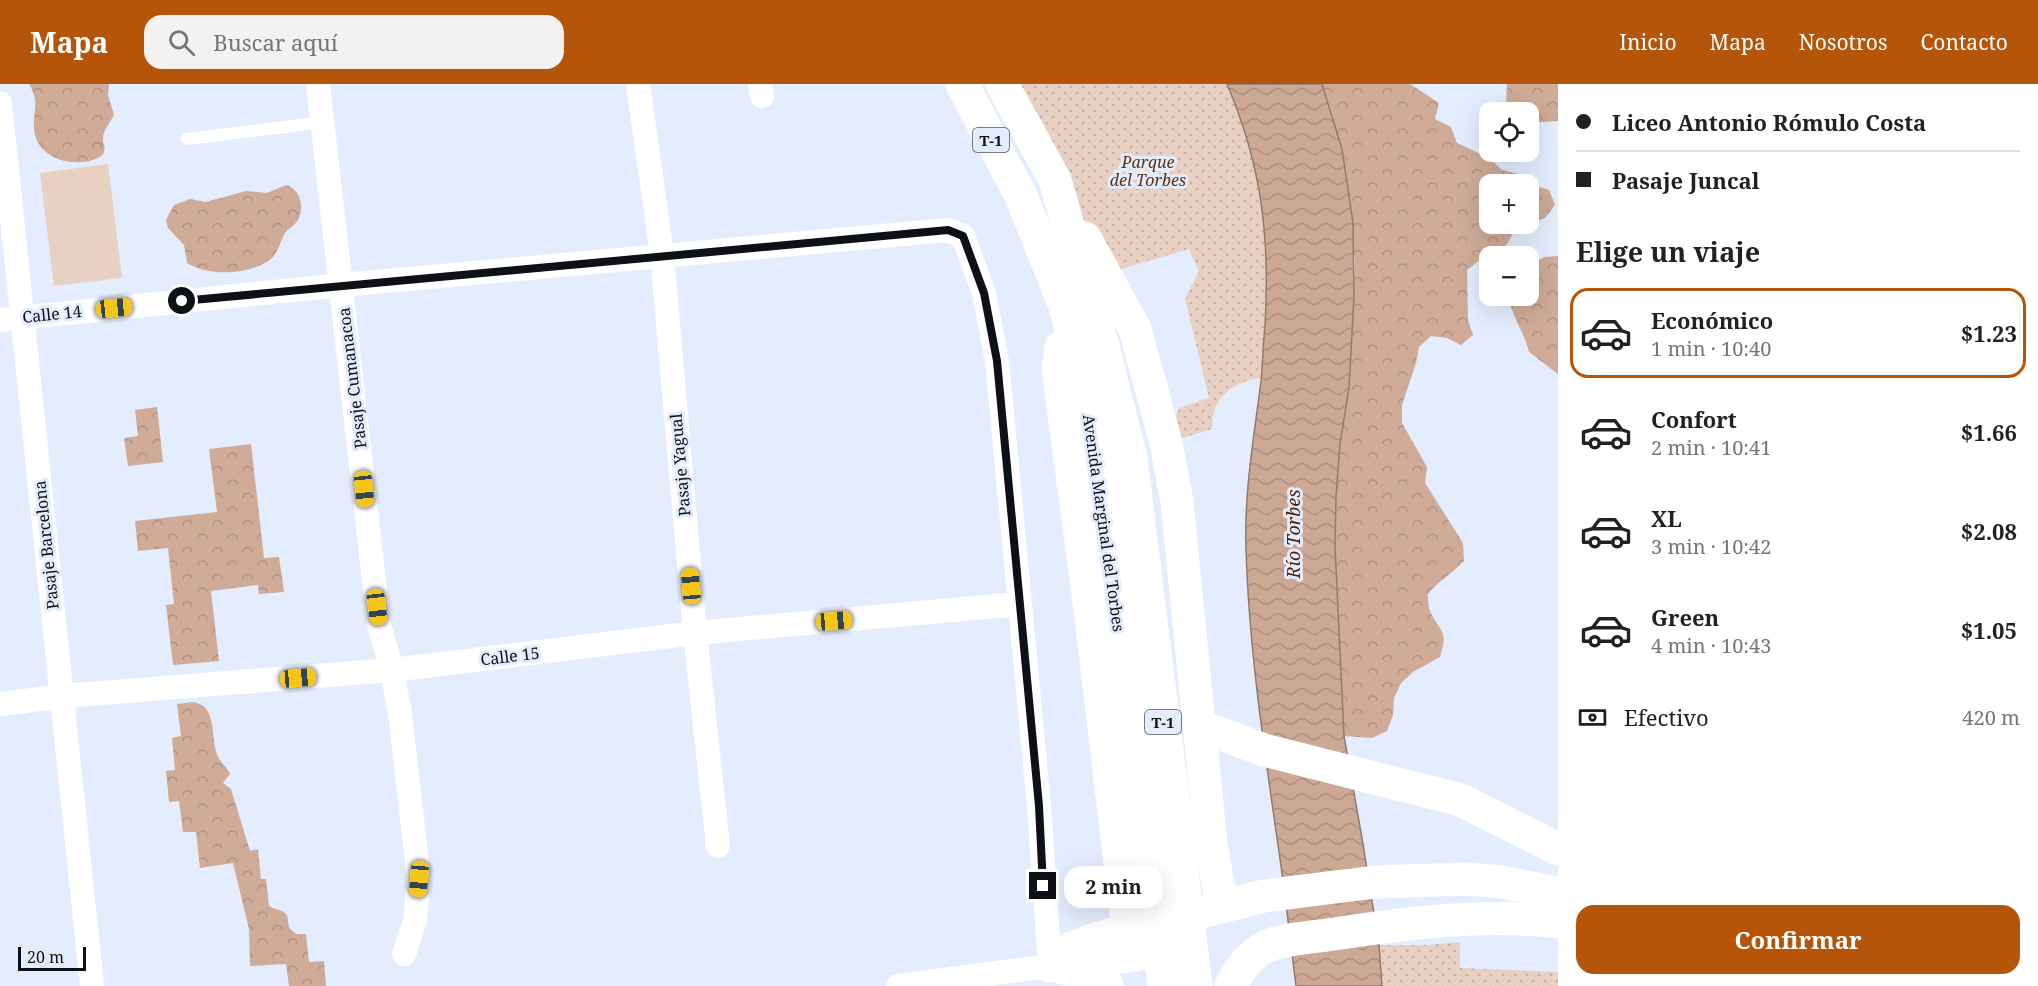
<!DOCTYPE html>
<html lang="es">
<meta charset="utf-8">
<style>
:root{--surface:#fff;--page:#f2f2f2;--text:#202124;--muted:#757577;--line:#e0e0e0;--accent:#b45509}
body{margin:0;font-family:"Noto Serif",serif;background:var(--page);color:var(--text);height:100vh;display:flex;flex-direction:column;font-size:22px;white-space:nowrap}
*{box-sizing:border-box;margin:0}
p{font-size:20px;color:var(--muted)}
.icon{flex:none;width:33px;height:33px;fill:none;stroke:currentColor;stroke-width:2;stroke-linecap:round;stroke-linejoin:round}
.map{position:relative;flex:1;overflow:hidden}
.details{display:flex;flex-direction:column;background:var(--surface);width:480px}
.details>*{flex:none}
.top-card{display:grid;align-content:center;height:132px;padding:0 18px;background:var(--surface)}
.buttons{position:absolute;left:1479px;top:18px;display:grid;gap:12px}
.buttons a{display:grid;place-items:center;width:60px;height:60px;border-radius:12px;background:var(--surface);box-shadow:0 6px 24px #0002;font-size:30px}
.scale{position:absolute;left:18px;bottom:15px;width:68px;box-sizing:border-box;padding-left:6px;border:3px solid #0d1015;border-top:0;font-size:16px;line-height:21px;white-space:nowrap;color:#0d1015;-webkit-text-stroke:4px #e4edfd;paint-order:stroke}
.end{position:absolute;width:27px;height:27px;margin:-14px;border:8px solid #0d1015;background:#fff;box-shadow:0 0 0 3px #fff}
.from{border-radius:50%}
.bubble{position:absolute;height:42px;border-radius:18px;background:var(--surface);box-shadow:0 6px 24px #0002;font-size:20px;font-weight:700;line-height:42px;text-align:center}
.car{position:absolute;width:18px;height:36px;margin:-18px -9px;border-radius:8px;box-shadow:0 0 4px 2px #0007;background:linear-gradient(#f5c518 24%,#345 0 40%,#f5c518 0 76%,#345 0 86%,#f5c518 0)}
.top-card b{display:flex;align-items:center;gap:21px;height:57px;font-size:22px}
.top-card b+b{border-top:2px solid var(--line)}
.top-card i{width:15px;height:15px;background:var(--text)}
ul{padding:0;list-style:none}
li{display:flex;align-items:center;gap:18px;height:90px;margin:0 12px 9px;padding:0 6px;border:3px solid transparent;border-radius:18px}
li div{flex:1}
li b{display:block;font-size:22px}
li em{font-style:normal;font-weight:700}
li.active{border-color:var(--accent)}
li>.icon{width:54px;height:54px;stroke-width:1.5}
h2{padding:0 18px;font-size:27px;line-height:72px}
.pay{display:flex;align-items:center;gap:15px;height:66px;padding:0 18px;font-size:22px}
.pay p{margin-inline-start:auto}
.cta{display:flex;gap:12px;margin-top:auto;padding:12px 18px}
.cta a{flex:1;height:69px;border-radius:18px;background:var(--accent);color:#fff;font-size:24px;font-weight:700;line-height:69px;text-align:center}
header{display:flex;align-items:center;gap:36px;box-sizing:border-box;height:84px;padding:0 30px;background:var(--accent);color:#fff}
header strong{font-size:28px}
nav{display:flex;gap:33px;margin-inline-start:auto;font-size:21px}
.search{width:420px;height:54px;background:var(--page);display:flex;align-items:center;gap:15px;box-sizing:border-box;padding:0 21px;border-radius:18px;color:var(--muted);font-size:22px}
main{display:flex;flex:1;min-height:0}
.map>svg:first-child{display:block}
</style>
<header>
<strong>Mapa</strong>
<div class="search"><svg class="icon" aria-label="search" viewBox="0 0 24 24"><circle cx="10" cy="10" r="6"/><path d="M15 15l6 6"/></svg>Buscar aquí</div>
<nav><a>Inicio</a><a>Mapa</a><a>Nosotros</a><a>Contacto</a></nav>
</header>
<main>
<div class="map">
<svg width="1558" height="902" viewBox="0 0 1558 902">
<defs>
<pattern id="forest-crowns" width="20" height="18" patternUnits="userSpaceOnUse" patternTransform="scale(1.5)"><rect width="20" height="18" fill="#cfab98"/><path d="M2 6a3 3 0 1 1 6 0M12 15a3 3 0 1 1 6 0" fill="none" stroke="#b19282"/></pattern>
<pattern id="park-dots" width="8" height="8" patternUnits="userSpaceOnUse" patternTransform="scale(1.5)"><rect width="8" height="8" fill="#e8d0c3"/><path d="M2 2h.1M6 6h.1" fill="none" stroke="#c6b2a7" stroke-width="1.8" stroke-linecap="round"/></pattern>
<pattern id="water-waves" width="16" height="10" patternUnits="userSpaceOnUse" patternTransform="scale(1.5)"><rect width="16" height="10" fill="#cca895"/><path d="M0 5q4-4 8 0t8 0" fill="none" stroke="#ae9080"/></pattern>
</defs>
<rect width="100%" height="100%" fill="#e4edfd"/>
<polygon fill="#e8d0c3" points="108,80 122,194 54,202 40,89"/>
<g fill="url(#forest-crowns)" fill-rule="evenodd">
<path d="M29,0H109L108,11L114,31C110,39 102,47 103,57C104,62 106,65 103,70C99,75 88,78 82,78C60,80 36,69 34,45C33,27 40,18 29,0Z"/>
<path d="M1322,0H1410L1439,19L1435,35L1451,43L1457,59L1489,74L1502,86L1519,90L1532,101L1549,106L1555,121L1545,134L1515,146L1507,160L1496,172L1480,176L1467,186L1468,236L1473,251L1461,261L1447,254L1431,252L1419,263L1416,279L1402,321V339L1427,383L1425,399L1463,459L1464,477C1452,489 1439,497 1428,510C1428,516 1428,524 1431,529C1442,550 1448,547 1440,573L1413,588L1401,599L1394,614L1393,631L1387,647L1372,654L1344,652L1335,462L1336,413L1340,360L1349,304L1355,176L1332,29ZM1490,100H1528V140H1490Z"/>
<polygon points="1507,0 1558,0 1558,37 1529,39 1528,28 1511,28 1506,19"/>
<path d="M286,101C300,105 305,123 298,136C295,141 289,144 285,149C280,157 279,167 272,174C252,191 210,193 187,179L184,161L168,144L166,136L174,121L190,115L206,118L246,107L267,109Z"/>
<path d="M1558,172V290L1529,268C1524,248 1512,232 1508,212H1528L1529,180L1545,173Z"/>
<polygon points="157,323 163,378 128,382 124,354 138,352 135,326"/>
<polygon points="251,360 264,474 279,473 284,508 259,510 258,501 211,507 219,577 173,581 166,521 174,520 168,464 138,467 135,437 217,428 209,365"/>
<path d="M193,618C218,621 210,654 217,670C219,678 227,682 230,690L223,699L231,705L250,767L258,765L261,795H266L269,822C274,826 284,825 287,832C290,842 286,842 296,850H306L309,878L324,877L326,902H289L286,880L250,882L249,845L233,779L200,784L196,748H183L179,717L169,718L166,687L175,686L172,654L181,652L177,620Z"/>
</g>
<g fill="url(#park-dots)">
<path d="M1002,0H1227C1251,57 1267,117 1267,179C1268,217 1264,256 1261,294C1233,297 1211,314 1212,345L1166,359L1179,324L1209,314L1185,215L1199,187L1189,165L1104,190Z"/>
<polygon points="1460,858 1460,884 1558,888 1558,902 1382,902 1379,861 1429,861"/>
</g>
<path fill="url(#water-waves)" stroke="#937a6f" stroke-width="1.5" d="M1227,0H1322L1342,65L1353,139L1354,213L1349,304L1340,360L1336,413L1335,462L1344,652L1363,760L1379,861L1382,902H1296C1290,855 1285,808 1278,761C1264,663 1249,565 1246,465C1244,408 1254,353 1261,297C1263,278 1263,260 1265,242C1270,152 1262,83 1227,0Z"/>
<g fill="none" stroke-linecap="round" stroke-linejoin="round">
<polyline stroke="#fff" stroke-width="12" points="187,55 323,38"/>
<g stroke="#fff" stroke-width="24">
<polyline points="318,0 379,541 392,586 400,630 419,795 415,836 404,870"/>
<polyline points="638,0 662,171 695,549 718,762"/>
<polyline points="760,0 762,12"/>
<polyline points="0,19 92,902"/>
<polyline points="0,236 342,201 948,146 963,152 984,209 997,277 1039,722 1050,882 898,902"/>
<polyline points="0,620 63,612 392,586 695,549 1019,520"/>
</g>
<g stroke="#fff" stroke-width="33">
<polyline points="962,0 1021,112 1065,222 1085,307 1098,377 1164,902"/>
<polyline points="1002,0 1055,96 1103,263 1131,374 1196,902"/>
<polyline points="1085,154 1135,245 1166,359 1177,418 1211,760 1222,823"/>
<polyline points="1061,263 1058,285 1089,517 1128,846"/>
<polyline points="1200,642 1264,666 1461,716 1558,765"/>
<polyline points="1201,828 1264,812 1375,798 1468,795 1501,798 1558,809"/>
<path d="M1075,879C1106,874 1154,873 1179,855"/>
<polyline points="1050,882 1074,863 1098,854 1148,841"/>
<polyline points="1063,884 1098,890 1107,902"/>
<path d="M1231,902C1241,882 1253,866 1275,859C1294,854 1315,853 1334,850C1406,839 1486,829 1558,838"/>
</g>
</g>
<g fill="none" stroke-linecap="round" stroke-linejoin="round">
<polyline stroke="#0d1015" stroke-width="8" points="182,217 948,146 963,152 984,209 997,277 1039,722 1043,802"/>
</g>
<g text-anchor="middle" dominant-baseline="central" stroke-width="6" stroke-linejoin="round" paint-order="stroke">
<g fill="#e4edfd" stroke="#4e525b" stroke-width="1.5">
<rect x="973" y="44" width="36" height="24" rx="4.5"/>
<rect x="1145" y="626" width="36" height="24" rx="4.5"/>
</g>
<g font-size="15" font-weight="bold" fill="#0d1015">
<text x="991" y="56">T-1</text>
<text x="1163" y="638">T-1</text>
</g>
<g font-size="16" font-style="italic" fill="#5f2f12" stroke="#e4edfd">
<text x="1148" y="78">Parque<tspan x="1148" dy="18">del Torbes</tspan></text>
</g>
<g font-size="16" fill="#0d1015" stroke="#e4edfd">
<text transform="translate(52 230) rotate(-6)">Calle 14</text>
<text transform="translate(352 294) rotate(-97)">Pasaje Cumanacoa</text>
<text transform="translate(680 381) rotate(-95)">Pasaje Yagual</text>
<text transform="translate(1104 439) rotate(82)">Avenida Marginal del Torbes</text>
<text transform="translate(46 461) rotate(-96)">Pasaje Barcelona</text>
<text transform="translate(510 572) rotate(-7)">Calle 15</text>
</g>
<g font-size="18" font-style="italic" fill="#4f2101" stroke="#e4edfd">
<text transform="translate(1293 450) rotate(-90)">Río Torbes</text>
</g>
</g>
</svg>
<div class="buttons">
<a><svg class="icon" aria-label="locate" viewBox="0 0 24 24"><circle cx="12" cy="12" r="6"/><path d="M12 2v4M12 18v4M2 12h4M18 12h4"/></svg></a>
<a>+</a>
<a>−</a>
</div>
<div class="scale">20 m</div>
<i class="end from" style="left:182px;top:217px"></i>
<i class="end" style="left:1043px;top:802px"></i>
<div class="bubble" style="left:1064px;top:782px;width:99px">2 min</div>
<i class="car" style="left:114px;top:224px;rotate:84deg"></i>
<i class="car" style="left:364px;top:405px;rotate:174deg"></i>
<i class="car" style="left:691px;top:502px;rotate:355deg"></i>
<i class="car" style="left:377px;top:523px;rotate:173deg"></i>
<i class="car" style="left:834px;top:537px;rotate:85deg"></i>
<i class="car" style="left:298px;top:594px;rotate:85deg"></i>
<i class="car" style="left:419px;top:795px;rotate:185deg"></i>
</div>
<section class="details">
<div class="top-card">
<b><i class="from"></i>Liceo Antonio Rómulo Costa</b>
<b><i></i>Pasaje Juncal</b>
</div>
<h2>Elige un viaje</h2>
<ul>
<li class="active"><svg class="icon" aria-label="car" viewBox="0 0 24 24"><path d="M5 17H2v-5l4-1 3-4h7l3 4 3 1v5h-3M9 17h6M6 11h13"/><circle cx="7" cy="17" r="2"/><circle cx="17" cy="17" r="2"/></svg><div><b>Económico</b><p>1 min · 10:40</p></div><em>$1.23</em></li>
<li><svg class="icon" aria-label="car" viewBox="0 0 24 24"><path d="M5 17H2v-5l4-1 3-4h7l3 4 3 1v5h-3M9 17h6M6 11h13"/><circle cx="7" cy="17" r="2"/><circle cx="17" cy="17" r="2"/></svg><div><b>Confort</b><p>2 min · 10:41</p></div><em>$1.66</em></li>
<li><svg class="icon" aria-label="car" viewBox="0 0 24 24"><path d="M5 17H2v-5l4-1 3-4h7l3 4 3 1v5h-3M9 17h6M6 11h13"/><circle cx="7" cy="17" r="2"/><circle cx="17" cy="17" r="2"/></svg><div><b>XL</b><p>3 min · 10:42</p></div><em>$2.08</em></li>
<li><svg class="icon" aria-label="car" viewBox="0 0 24 24"><path d="M5 17H2v-5l4-1 3-4h7l3 4 3 1v5h-3M9 17h6M6 11h13"/><circle cx="7" cy="17" r="2"/><circle cx="17" cy="17" r="2"/></svg><div><b>Green</b><p>4 min · 10:43</p></div><em>$1.05</em></li>
</ul>
<div class="pay"><svg class="icon" aria-label="cash" viewBox="0 0 24 24"><path d="M3 7h18v10H3z"/><circle cx="12" cy="12" r="2"/></svg>Efectivo<p>420 m</p></div>
<div class="cta"><a>Confirmar</a></div>
</section>
</main>
